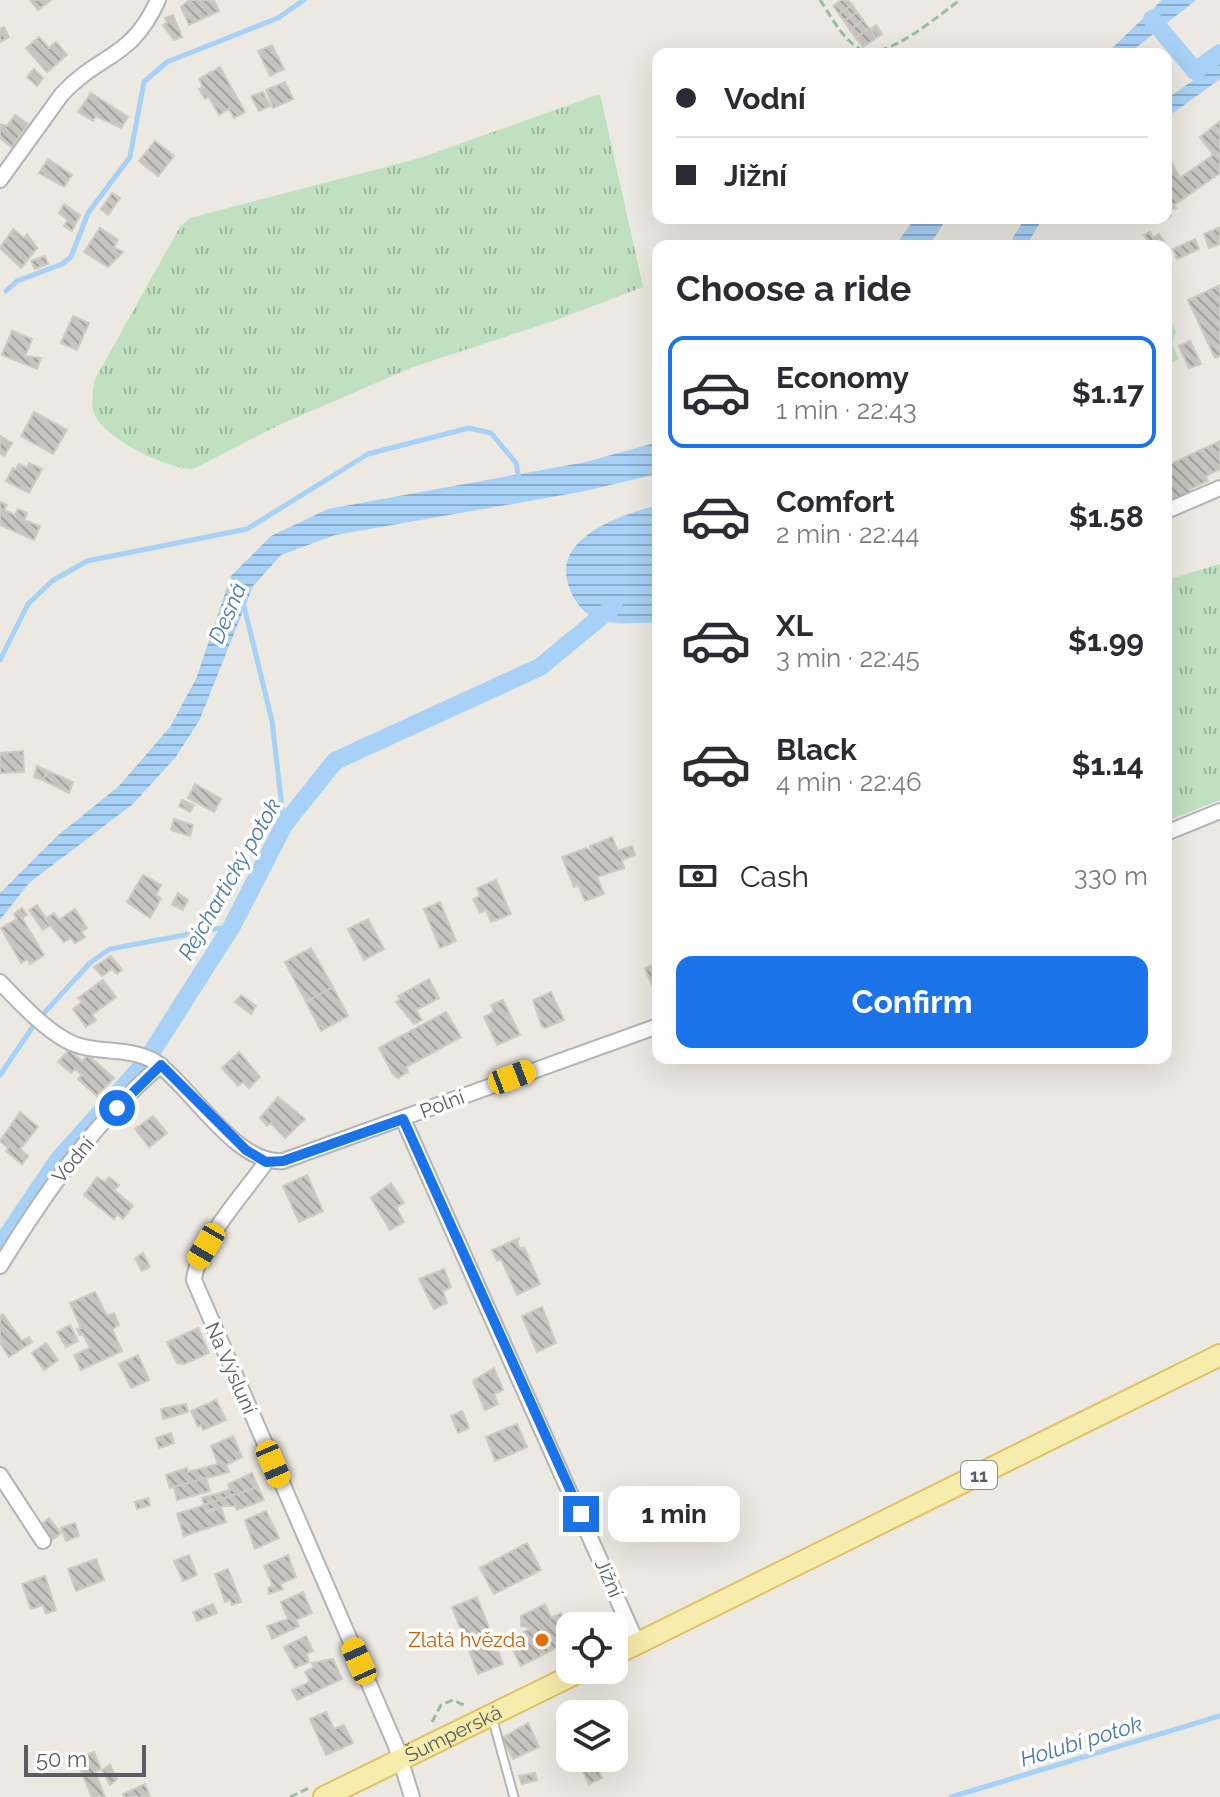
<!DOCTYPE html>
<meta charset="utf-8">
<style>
:root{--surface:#fff;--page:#f7f7f7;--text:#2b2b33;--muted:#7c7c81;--line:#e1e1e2;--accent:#1a73e8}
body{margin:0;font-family:Raleway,sans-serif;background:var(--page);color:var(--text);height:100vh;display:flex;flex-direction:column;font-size:30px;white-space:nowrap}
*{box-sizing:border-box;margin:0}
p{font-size:26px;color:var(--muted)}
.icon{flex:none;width:44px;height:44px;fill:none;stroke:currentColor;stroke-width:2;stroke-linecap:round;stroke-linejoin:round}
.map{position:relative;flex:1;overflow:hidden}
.sheet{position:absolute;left:652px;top:240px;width:520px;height:824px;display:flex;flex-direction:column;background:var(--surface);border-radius:16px;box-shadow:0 8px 32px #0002}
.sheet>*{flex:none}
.guide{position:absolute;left:652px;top:48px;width:520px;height:176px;border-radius:16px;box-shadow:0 8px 32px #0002;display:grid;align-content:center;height:176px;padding:0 24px;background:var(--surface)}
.buttons{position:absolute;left:556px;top:1612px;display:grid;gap:16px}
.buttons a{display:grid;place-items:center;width:72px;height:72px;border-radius:16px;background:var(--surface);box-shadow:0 8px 32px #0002;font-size:40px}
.scale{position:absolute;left:24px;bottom:20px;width:122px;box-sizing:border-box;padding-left:8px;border:4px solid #5a5d61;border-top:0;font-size:22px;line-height:28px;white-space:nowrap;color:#5a5d61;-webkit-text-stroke:6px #fff;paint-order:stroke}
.end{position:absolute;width:36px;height:36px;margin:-18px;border:10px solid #1a73e8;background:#fff;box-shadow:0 0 0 4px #fff}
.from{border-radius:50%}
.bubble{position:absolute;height:56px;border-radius:16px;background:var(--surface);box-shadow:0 8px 32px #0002;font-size:26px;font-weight:700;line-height:56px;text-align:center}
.car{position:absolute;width:24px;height:48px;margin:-24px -12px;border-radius:10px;box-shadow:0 0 6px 2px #0007;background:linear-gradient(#f5c518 24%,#345 0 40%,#f5c518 0 76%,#345 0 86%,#f5c518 0)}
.guide b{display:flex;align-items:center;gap:28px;height:76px;font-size:30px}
.guide b+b{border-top:2px solid var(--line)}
.guide i{width:20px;height:20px;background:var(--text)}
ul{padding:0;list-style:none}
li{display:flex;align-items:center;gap:24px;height:112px;margin:0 16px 12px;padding:0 8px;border:4px solid transparent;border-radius:16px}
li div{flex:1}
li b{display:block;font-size:30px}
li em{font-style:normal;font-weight:700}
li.active{border-color:var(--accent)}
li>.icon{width:72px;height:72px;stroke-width:1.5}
h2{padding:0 24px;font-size:36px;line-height:96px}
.pay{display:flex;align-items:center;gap:20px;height:88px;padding:0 24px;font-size:30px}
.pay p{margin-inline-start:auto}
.button{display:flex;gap:16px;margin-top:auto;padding:16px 24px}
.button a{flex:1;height:92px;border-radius:16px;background:var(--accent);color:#fff;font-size:32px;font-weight:700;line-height:92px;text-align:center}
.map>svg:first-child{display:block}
</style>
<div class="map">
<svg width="1220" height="1797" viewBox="0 0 1220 1797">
<defs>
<pattern id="grass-tufts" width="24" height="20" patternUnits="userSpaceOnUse" patternTransform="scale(2)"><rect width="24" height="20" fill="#c0e0c1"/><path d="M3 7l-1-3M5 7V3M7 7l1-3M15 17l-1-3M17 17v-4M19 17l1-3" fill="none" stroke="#9fb9a0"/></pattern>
<pattern id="water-rules" width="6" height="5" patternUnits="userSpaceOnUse" patternTransform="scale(2)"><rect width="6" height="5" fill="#a7d1f6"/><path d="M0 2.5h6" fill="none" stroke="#8badcb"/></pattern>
<pattern id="building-back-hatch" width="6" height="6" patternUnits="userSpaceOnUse" patternTransform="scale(2)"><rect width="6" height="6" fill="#c6c4be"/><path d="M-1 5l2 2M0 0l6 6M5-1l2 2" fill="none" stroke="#a4a29e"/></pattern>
</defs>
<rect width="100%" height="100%" fill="#ebe9e1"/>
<g fill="url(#grass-tufts)">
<path d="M600,94L643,287L553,321L413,367L279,425L193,469C167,469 108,440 95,416C90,405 93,391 95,379L180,227L190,218L420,158Z"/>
<polygon points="1166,311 1176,331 1172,344 1179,359 1166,365"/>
<polygon points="1220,564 1220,800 1166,821 1166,580"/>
</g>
<g fill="url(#water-rules)">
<polygon points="1162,0 1196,0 1128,54 1106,54"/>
<polygon points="1220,62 1220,79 1166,118 1166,99"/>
<polygon points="915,218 947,218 929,246 895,246"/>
<polygon points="1025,218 1043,218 1026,246 1008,246"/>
<polygon points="658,442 657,474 580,492 335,535 281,555 253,586 199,721 175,758 133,804 29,883 0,920 0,893 56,837 119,786 170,727 196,679 231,576 271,536 328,509 586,462"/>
<path d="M658,505V623C640,622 613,626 596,619C585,614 575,602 571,592C547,539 618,516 658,505Z"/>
</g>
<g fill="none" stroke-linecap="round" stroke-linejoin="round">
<g stroke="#a7d1f6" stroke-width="5">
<polyline points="6,291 17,281 62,264 71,257 88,213 130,157 144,82 167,62 278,18 304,0"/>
<polyline points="243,602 272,721 284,825"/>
<polyline points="0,660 28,604 52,581 87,561 247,529 368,454 469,428 491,433 516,463 519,478"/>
<polyline points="44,1013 91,962 110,949 232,926"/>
<polyline points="0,1075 34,1025"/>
<polyline points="951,1797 1220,1716"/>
</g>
<g stroke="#a7d1f6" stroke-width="18">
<polyline points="1152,19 1195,71 1220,53"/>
<polyline points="0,1246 58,1160 144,1064 232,926 284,825 335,761 540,667 614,606"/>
</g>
</g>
<g fill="url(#building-back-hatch)" stroke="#cfcbc0" stroke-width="2">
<polygon points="30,0 51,0 38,10"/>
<polygon points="189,0 214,0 219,11 189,25 181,7"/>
<polygon points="841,0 848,0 852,5 839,14 833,6"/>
<polygon points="852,5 857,12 844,21 839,14"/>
<polygon points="857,12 863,20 850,30 844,21"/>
<polygon points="173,15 182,37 174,40 163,25 167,23 165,18"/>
<polygon points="863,20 869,28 856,38 850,30"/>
<polygon points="876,25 882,34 876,38 870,30"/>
<polygon points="4,27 9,37 0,42 0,29"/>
<polygon points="869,28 876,38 863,47 856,38"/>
<polygon points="39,37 49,48 56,42 67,55 47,72 26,48"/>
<polygon points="272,45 284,69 270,76 258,51"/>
<polygon points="220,67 245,112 234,118 229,109 219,115 209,97 205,99 199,89 203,87 199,79"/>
<polygon points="34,69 43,78 37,86 27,77"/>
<polygon points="285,82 293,99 273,108 266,90"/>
<polygon points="263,92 270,106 259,111 251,96"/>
<polygon points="91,93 128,117 121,128 96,116 93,121 78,112"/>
<polygon points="15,115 28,124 12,147 0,138 0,124 7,126"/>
<polygon points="1220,121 1220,173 1174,205 1176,208 1167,210 1171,216 1162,222 1158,218 1166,218 1166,160 1171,161 1180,178 1213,155 1200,137"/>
<polygon points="155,141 174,156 158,176 139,161"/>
<polygon points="48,159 72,175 64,187 39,173"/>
<polygon points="112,193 120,198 108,215 101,209"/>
<polygon points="64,204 80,215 72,231 64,226 68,220 59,213"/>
<polygon points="1220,227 1220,244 1209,248 1204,234"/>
<polygon points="100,228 118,240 114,247 123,252 108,267 84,252"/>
<polygon points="13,229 24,238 27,234 37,248 21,268 0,248"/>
<polygon points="1150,232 1153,238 1159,234 1167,246 1141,246 1148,241 1144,235"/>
<polygon points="1195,239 1199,249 1177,259 1173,249"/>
<polygon points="45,256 48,264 35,269 31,261"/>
<polygon points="1220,285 1220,356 1215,358 1188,300"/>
<polygon points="73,316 89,323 77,350 61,343"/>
<polygon points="12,331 32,339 25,356 41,358 37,369 2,355"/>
<polygon points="1190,341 1201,364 1189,368 1179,346"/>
<polygon points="34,412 67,430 53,454 21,436"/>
<polygon points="0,436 12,443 4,456 0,453"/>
<polygon points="1220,441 1220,469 1206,476 1208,481 1190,489 1191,492 1174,500 1170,493 1166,494 1166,466"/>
<polygon points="29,463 42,469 29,493 6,481 13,468 15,470 19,464 27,468"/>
<polygon points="0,502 7,505 4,510 15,515 18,509 27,513 24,520 40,526 34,540 0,525"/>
<polygon points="23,751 24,772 0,773 0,753"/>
<polygon points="37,766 48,771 43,780 34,777"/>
<polygon points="48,771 73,782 69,793 43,780"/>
<polygon points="195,784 221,799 214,812 188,798"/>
<polygon points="182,800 194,805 190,812 179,806"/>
<polygon points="174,819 193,825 190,836 171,830"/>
<polygon points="612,837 618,851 632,846 635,855 622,860 624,868 597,877 604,894 585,901 578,885 574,887 562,857 586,848 591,851 590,846"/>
<polygon points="143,875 161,885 156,895 161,898 150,918 127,902"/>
<polygon points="496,880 511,914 491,922 486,910 480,913 473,899 480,896 477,888"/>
<polygon points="178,893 188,900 183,910 172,905"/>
<polygon points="440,902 456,941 440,948 424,909"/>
<polygon points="37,905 51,925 43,930 29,910"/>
<polygon points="22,908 27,915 22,918 44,955 30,964 27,959 21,963 1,928 17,919 14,914"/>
<polygon points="75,909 87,928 81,932 85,937 75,943 71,938 64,942 45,919 54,913 59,920"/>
<polygon points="368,919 384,949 364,960 348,929"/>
<polygon points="311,948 333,987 306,1002 285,962"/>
<polygon points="111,956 122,970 117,974 112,969 102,976 94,967"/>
<polygon points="658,963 658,986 653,988 645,968"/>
<polygon points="429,979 439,998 416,1010 422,1020 414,1024 396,1002 400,999 398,996"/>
<polygon points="103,980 116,997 92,1015 96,1020 86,1027 73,1009 82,1002 78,998"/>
<polygon points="333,987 348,1016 321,1031 306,1002"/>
<polygon points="551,992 564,1020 545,1028 542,1027 533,1000"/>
<polygon points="241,995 256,1006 251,1014 235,1002"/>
<polygon points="503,1000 520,1035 497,1045 484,1017 494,1012 491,1005"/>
<polygon points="446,1012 461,1037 406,1067 408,1072 398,1078 393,1074 379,1048"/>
<polygon points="69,1050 82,1061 88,1055 114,1078 97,1096 78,1079 82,1075 75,1069 71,1073 58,1062"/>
<polygon points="239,1052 260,1077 249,1088 243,1082 238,1086 222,1068"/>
<polygon points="278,1097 305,1119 285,1138 271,1123 267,1126 260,1118"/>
<polygon points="20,1112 38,1127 20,1149 28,1156 22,1164 6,1151 8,1148 0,1141"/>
<polygon points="153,1116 167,1133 149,1147 135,1129"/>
<polygon points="307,1175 323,1211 299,1222 283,1186"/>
<polygon points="97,1177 105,1182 109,1177 119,1185 114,1190 133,1206 123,1219 118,1214 114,1219 84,1195"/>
<polygon points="391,1183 404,1203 396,1207 404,1222 390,1230 371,1198"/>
<polygon points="520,1238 517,1241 520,1249 524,1247 540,1284 517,1295 501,1259 497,1261 492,1250"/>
<polygon points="143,1253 150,1267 142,1271 135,1258"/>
<polygon points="444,1269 451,1287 443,1291 447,1303 434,1309 419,1279"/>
<polygon points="95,1292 107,1316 114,1313 119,1325 112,1329 122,1351 81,1370 74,1355 90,1348 83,1334 80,1335 77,1329 81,1328 70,1303"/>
<polygon points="542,1307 556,1343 537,1352 522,1316"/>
<polygon points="3,1314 22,1341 29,1337 32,1342 9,1357 0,1343 0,1316"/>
<polygon points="70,1325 78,1341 66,1347 57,1332"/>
<polygon points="198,1328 209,1353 184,1364 177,1363 167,1342"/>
<polygon points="46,1343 58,1360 44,1370 32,1353"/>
<polygon points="138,1355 149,1380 131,1388 119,1364"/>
<polygon points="494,1368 503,1390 494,1394 498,1404 485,1410 473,1381"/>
<polygon points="216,1400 226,1420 203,1430 201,1425 198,1427 191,1411"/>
<polygon points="186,1404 188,1412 163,1419 161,1409"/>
<polygon points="462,1411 469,1428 458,1433 451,1416"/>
<polygon points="517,1424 527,1447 495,1461 486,1437"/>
<polygon points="171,1433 174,1443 159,1448 156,1438"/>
<polygon points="233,1436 242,1457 226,1465 229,1472 170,1488 166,1475 187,1468 188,1472 218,1464 211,1446"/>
<polygon points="252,1473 258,1487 204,1505 202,1498 230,1490 228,1484"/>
<polygon points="206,1478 210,1491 177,1500 174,1487"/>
<polygon points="258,1487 264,1500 237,1510 235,1506 223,1506 206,1511 204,1505"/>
<polygon points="148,1498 150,1505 137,1509 135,1502"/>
<polygon points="204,1505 207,1513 221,1508 226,1522 184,1536 177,1514"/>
<polygon points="266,1511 279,1538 255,1549 245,1520"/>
<polygon points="49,1518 61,1533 51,1541 40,1526"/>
<polygon points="75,1523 79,1536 66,1541 61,1528"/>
<polygon points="527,1543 541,1570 494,1594 480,1568"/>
<polygon points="189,1555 197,1575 183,1581 174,1561"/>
<polygon points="288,1555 296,1577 280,1584 283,1589 269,1594 268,1588 273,1586 264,1566"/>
<polygon points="96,1559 104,1580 76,1591 68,1569"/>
<polygon points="228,1569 241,1602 232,1605 230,1600 225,1602 215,1574"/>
<polygon points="45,1576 56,1610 46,1614 43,1605 31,1609 22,1584"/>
<polygon points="303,1592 312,1613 296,1620 299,1626 272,1639 267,1626 288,1619 281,1602"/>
<polygon points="477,1597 503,1664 478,1674 452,1607"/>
<polygon points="213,1604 217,1613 197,1621 193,1612"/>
<polygon points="545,1604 551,1618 561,1613 570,1630 570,1641 521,1666 508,1640 531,1628 521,1626 521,1616"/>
<polygon points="306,1636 313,1651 306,1654 309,1662 295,1668 284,1647"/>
<polygon points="333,1659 342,1679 297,1700 292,1690 310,1682 305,1672 314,1667 312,1663"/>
<polygon points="326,1712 334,1729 344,1725 353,1743 326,1755 310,1719"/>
<polygon points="528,1723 539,1747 513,1759 502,1738"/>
<polygon points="94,1752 101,1769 95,1772 105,1797 92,1797 76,1759"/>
<polygon points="601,1758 594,1762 602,1778 589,1784 577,1759"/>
<polygon points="110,1765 117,1779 110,1785 102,1770"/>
<polygon points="535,1773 537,1780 522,1784 519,1776"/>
<polygon points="145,1784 150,1797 124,1797 123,1794"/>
</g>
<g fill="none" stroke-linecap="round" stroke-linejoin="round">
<defs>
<polyline id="lane" points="492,1717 514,1797"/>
<g id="street">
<path d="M0,180L62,94C100,53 131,60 158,0"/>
<polyline points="1166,511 1220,488"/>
<polyline points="1166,833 1220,811"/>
<path d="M0,982C19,1002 53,1039 80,1046C105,1053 130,1048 154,1061C192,1087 235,1165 283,1161L658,1026"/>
<polyline points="403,1119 637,1643"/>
<path d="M266,1162C244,1194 198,1242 194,1280L396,1746L412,1797"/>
<path d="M0,1266C45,1193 95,1121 161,1065"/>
<polyline points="0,1475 43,1541"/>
</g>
<g id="primary">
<polyline points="614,1655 1220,1355"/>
<path id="s1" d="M324,1797L583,1670"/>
</g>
</defs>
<use href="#lane" stroke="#b2b4b8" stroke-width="11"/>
<use href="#street" stroke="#b2b4b8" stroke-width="18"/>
<use href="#primary" stroke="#e2c263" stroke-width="24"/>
<g stroke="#98bea4" stroke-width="3" stroke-dasharray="8 4" stroke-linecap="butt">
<path d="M820,0C831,16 843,40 860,49C885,63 940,14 960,0"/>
<polyline points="432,1722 441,1705 453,1700 466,1706"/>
<polyline points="290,1797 309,1788"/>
</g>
<use href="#lane" stroke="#fff" stroke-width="7"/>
<use href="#street" stroke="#fff" stroke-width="14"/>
<use href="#primary" stroke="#f6ecab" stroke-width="20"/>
</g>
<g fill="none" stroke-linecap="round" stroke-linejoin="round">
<polyline stroke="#1a73e8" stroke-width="10" points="117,1108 161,1065 246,1150 266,1162 283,1161 403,1119 581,1514"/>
</g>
<circle fill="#e8710a" stroke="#fff" stroke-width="3" cx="542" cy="1640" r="8"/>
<g text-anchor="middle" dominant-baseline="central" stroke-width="7" stroke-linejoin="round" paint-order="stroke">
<rect fill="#fff" stroke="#8c8e90" stroke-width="2" x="961" y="1461" width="36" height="28" rx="6"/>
<g font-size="18" font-weight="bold" fill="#5a5d61">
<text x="979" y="1475">11</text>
</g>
<g font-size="20" fill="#5a5d61" stroke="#fff">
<text transform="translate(442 1104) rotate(-21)">Polní</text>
<text transform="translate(73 1160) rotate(-50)">Vodní</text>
<text transform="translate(231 1368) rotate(66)">Na Výsluní</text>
<text transform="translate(609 1578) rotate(66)">Jižní</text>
<text stroke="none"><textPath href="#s1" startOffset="144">Šumperská</textPath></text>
</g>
<g font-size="20" fill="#c56008" stroke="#fff" text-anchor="end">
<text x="526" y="1640">Zlatá hvězda</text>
</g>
<g font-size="22" font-style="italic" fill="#4a78ad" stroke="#fff">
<text transform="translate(227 613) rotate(-67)">Desná</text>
<text transform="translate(229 879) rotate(-60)">Rejchartický potok</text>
<text transform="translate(1081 1741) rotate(-17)">Holubí potok</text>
</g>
</g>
</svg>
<div class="buttons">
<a><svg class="icon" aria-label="locate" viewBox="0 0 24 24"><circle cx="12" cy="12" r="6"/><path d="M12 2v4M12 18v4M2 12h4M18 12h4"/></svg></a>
<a><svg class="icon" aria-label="layers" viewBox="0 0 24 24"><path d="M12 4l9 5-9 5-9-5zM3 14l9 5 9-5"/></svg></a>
</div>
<div class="scale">50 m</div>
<i class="end from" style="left:117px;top:1108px"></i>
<i class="end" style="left:581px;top:1514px"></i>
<div class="bubble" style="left:608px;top:1486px;width:132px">1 min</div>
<i class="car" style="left:512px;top:1077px;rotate:69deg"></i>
<i class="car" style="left:206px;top:1246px;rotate:210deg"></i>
<i class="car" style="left:273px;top:1464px;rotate:157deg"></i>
<i class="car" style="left:359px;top:1661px;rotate:336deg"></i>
<div class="guide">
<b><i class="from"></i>Vodní</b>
<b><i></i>Jižní</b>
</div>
<section class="sheet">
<h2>Choose a ride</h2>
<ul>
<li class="active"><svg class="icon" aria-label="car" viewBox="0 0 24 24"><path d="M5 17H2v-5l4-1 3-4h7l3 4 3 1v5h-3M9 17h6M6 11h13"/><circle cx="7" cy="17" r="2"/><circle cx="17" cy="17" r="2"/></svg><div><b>Economy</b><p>1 min · 22:43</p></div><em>$1.17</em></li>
<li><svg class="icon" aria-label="car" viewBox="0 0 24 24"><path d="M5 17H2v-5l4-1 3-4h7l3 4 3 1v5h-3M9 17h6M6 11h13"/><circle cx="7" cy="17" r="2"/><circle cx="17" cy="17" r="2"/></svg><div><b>Comfort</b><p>2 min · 22:44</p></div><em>$1.58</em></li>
<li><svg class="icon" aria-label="car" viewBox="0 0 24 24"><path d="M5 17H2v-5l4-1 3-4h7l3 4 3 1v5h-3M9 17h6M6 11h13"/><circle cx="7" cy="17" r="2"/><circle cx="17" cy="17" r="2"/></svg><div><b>XL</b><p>3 min · 22:45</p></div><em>$1.99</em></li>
<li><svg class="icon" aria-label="car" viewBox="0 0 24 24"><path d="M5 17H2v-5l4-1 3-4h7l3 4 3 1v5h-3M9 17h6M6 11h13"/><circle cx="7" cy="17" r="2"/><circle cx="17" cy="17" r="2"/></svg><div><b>Black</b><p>4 min · 22:46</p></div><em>$1.14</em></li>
</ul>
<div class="pay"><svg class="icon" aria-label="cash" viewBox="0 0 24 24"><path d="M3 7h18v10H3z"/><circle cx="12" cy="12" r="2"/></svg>Cash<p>330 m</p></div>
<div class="button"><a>Confirm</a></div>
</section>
</div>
